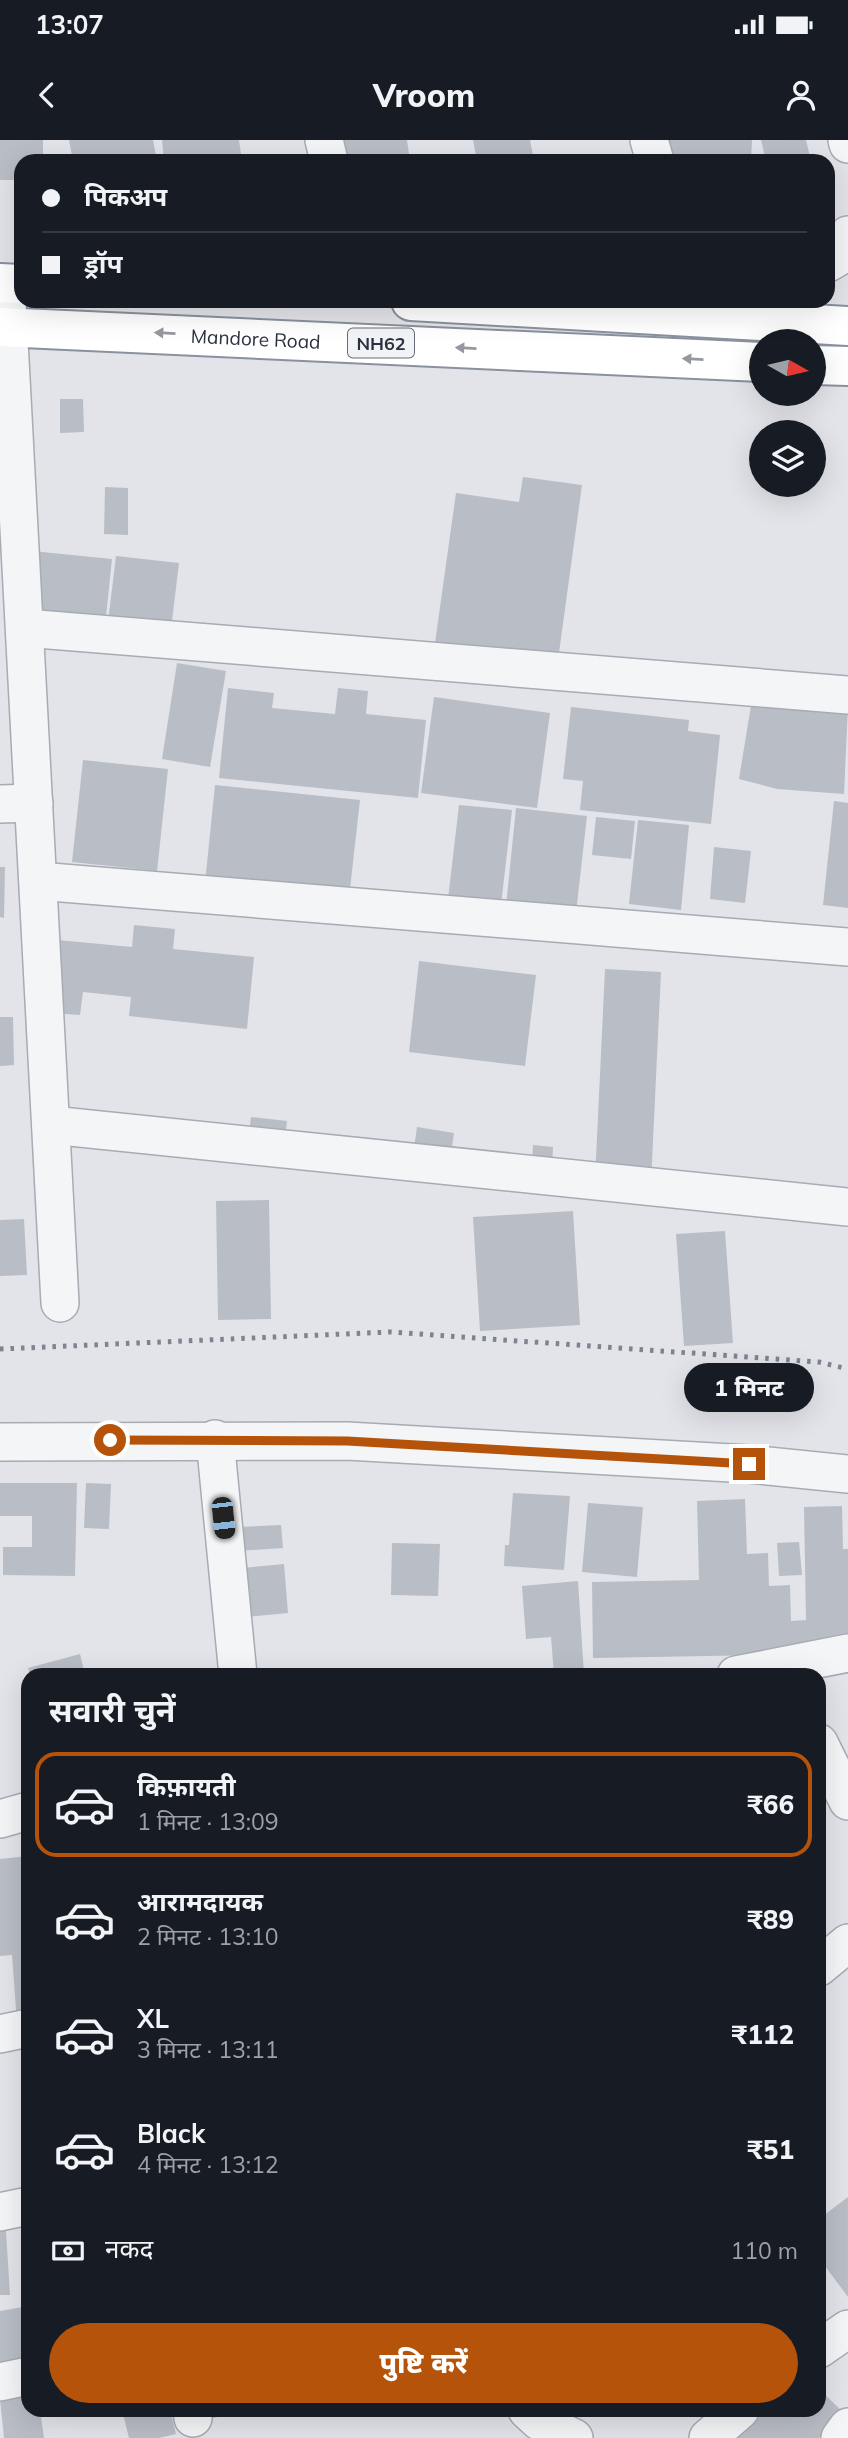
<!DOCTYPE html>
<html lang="hi">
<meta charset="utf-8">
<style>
:root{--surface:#171b24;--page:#242831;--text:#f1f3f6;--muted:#9ea1a6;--line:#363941;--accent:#b45309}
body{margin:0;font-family:Mulish,"Noto Sans Devanagari",sans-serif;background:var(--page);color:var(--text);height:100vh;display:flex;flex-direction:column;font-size:26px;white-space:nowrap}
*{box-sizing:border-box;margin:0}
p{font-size:23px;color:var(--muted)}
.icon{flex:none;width:38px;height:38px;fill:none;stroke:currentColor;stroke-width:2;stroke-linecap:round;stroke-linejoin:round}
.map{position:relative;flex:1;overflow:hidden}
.panel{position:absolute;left:21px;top:1528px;width:805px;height:749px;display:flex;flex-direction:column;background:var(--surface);border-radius:21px;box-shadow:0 7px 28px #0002}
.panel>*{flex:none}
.top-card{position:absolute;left:14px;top:14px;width:821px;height:154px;border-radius:21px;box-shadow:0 7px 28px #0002;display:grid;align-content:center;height:154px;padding:0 28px;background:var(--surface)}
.needle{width:46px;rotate:98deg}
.buttons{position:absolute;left:749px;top:189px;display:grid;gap:14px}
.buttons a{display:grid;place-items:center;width:77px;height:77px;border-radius:50%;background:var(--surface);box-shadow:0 7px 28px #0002;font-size:35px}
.end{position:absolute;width:32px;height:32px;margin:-16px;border:9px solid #b45309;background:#fff;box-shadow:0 0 0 4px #fff}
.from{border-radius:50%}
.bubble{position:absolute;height:49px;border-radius:24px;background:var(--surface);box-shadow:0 7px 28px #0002;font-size:23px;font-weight:800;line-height:49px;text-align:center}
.car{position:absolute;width:21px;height:42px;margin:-21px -10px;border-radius:9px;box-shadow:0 0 5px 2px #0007;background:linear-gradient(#222 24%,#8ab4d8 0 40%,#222 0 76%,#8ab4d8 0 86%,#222 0)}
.top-card b{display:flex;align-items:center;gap:24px;height:66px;font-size:26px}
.top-card b+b{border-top:2px solid var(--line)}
.top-card i{width:18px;height:18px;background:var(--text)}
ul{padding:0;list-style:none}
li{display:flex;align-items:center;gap:21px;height:105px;margin:0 14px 10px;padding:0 14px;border:4px solid transparent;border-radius:21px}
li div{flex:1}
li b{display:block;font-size:26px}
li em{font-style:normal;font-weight:800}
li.on{border-color:var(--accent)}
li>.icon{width:63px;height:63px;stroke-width:1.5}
h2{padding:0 28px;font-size:32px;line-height:84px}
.pay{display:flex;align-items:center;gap:18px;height:77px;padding:0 28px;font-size:26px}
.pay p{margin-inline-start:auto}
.action{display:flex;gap:14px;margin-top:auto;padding:14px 28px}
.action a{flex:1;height:80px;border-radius:42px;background:var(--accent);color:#fff;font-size:28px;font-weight:800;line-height:80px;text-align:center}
.status{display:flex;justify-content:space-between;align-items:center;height:49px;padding:0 35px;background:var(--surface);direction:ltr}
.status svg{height:19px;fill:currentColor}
header{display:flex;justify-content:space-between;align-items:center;height:91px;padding:0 28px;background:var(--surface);font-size:32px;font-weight:800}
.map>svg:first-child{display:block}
</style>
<div class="status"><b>13:07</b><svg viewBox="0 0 49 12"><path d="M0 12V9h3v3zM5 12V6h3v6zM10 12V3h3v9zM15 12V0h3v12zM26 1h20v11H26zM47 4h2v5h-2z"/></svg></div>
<header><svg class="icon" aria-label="back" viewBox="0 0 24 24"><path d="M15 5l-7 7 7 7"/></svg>Vroom<svg class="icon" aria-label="person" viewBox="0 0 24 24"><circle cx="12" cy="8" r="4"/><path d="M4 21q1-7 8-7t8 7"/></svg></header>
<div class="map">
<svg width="848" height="2298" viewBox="0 0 848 2298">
<rect width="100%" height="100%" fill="#e2e4e9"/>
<g fill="#b9bdc5">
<polygon points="0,0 43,0 43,21 21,21 21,40 0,40"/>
<polygon points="69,0 153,0 157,21 73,21"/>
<polygon points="162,0 239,0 242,21 164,21"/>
<polygon points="337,0 407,0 410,21 340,21"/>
<polygon points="473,0 530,0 534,21 477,21"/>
<polygon points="659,0 752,0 751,21 664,21"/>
<polygon points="761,0 806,0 811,21 766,21"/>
<polygon points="60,259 83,259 84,292 60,293"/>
<polygon points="523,337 582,345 558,520 435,503 456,353 519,362"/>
<polygon points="105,347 128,348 128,395 104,394"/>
<polygon points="32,411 112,419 105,486 25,477"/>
<polygon points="116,416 179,423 171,489 108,482"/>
<polygon points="177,523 226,531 210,627 162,619"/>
<polygon points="228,548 274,553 272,568 335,574 338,548 368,551 366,574 426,580 418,658 219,638"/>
<polygon points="753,553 848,567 844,654 777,649 739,639"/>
<polygon points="434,557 550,573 537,668 421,653"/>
<polygon points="571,567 689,580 688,591 720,595 711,684 580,670 583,641 563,639"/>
<polygon points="83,620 168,629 157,731 72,722"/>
<polygon points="215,645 360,660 349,758 205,743"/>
<polygon points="834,661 848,663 848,768 823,765"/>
<polygon points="459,665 512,670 501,765 448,759"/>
<polygon points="516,668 587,676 576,773 506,766"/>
<polygon points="596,677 635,681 631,719 592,715"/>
<polygon points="638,680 689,685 681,770 629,764"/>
<polygon points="714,707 751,711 745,763 710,759"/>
<polygon points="0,727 5,727 4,778 0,777"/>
<polygon points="134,785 175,789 173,809 254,817 247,889 129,876 131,857 83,852 80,875 51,873 58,800 132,807"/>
<polygon points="419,821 536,835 525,926 409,912"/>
<polygon points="605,829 661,832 651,1043 595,1040"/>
<polygon points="0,877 13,877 14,925 0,926"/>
<polygon points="251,977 287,981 284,1006 248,1002"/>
<polygon points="417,987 454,993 450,1020 413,1015"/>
<polygon points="533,1005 553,1007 552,1028 532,1026"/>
<polygon points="269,1060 271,1179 218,1180 216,1061"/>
<polygon points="573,1071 580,1185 480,1191 473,1077"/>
<polygon points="24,1079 27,1135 0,1136 0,1080"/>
<polygon points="725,1091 733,1203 684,1206 676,1094"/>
<polygon points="0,1343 77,1343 75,1436 3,1435 3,1407 32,1407 32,1376 0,1376"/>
<polygon points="86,1343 111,1344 109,1389 84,1388"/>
<polygon points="513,1353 570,1356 564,1430 504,1426 505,1405 509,1405"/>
<polygon points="745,1359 747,1414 768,1413 769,1446 790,1445 791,1481 806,1480 804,1367 842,1366 843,1409 848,1409 848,1497 823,1498 824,1514 593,1518 592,1442 699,1440 697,1361"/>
<polygon points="588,1363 643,1367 637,1437 582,1432"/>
<polygon points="281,1385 283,1408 239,1411 238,1387"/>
<polygon points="799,1402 802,1435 779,1436 777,1403"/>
<polygon points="392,1403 440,1404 438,1456 391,1455"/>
<polygon points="284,1424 288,1473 235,1478 231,1429"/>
<polygon points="578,1441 584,1535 554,1535 551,1497 526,1499 522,1446"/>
<polygon points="80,1514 85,1535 30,1535 28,1528"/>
<polygon points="28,1716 28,1883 17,1883 12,1815 0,1816 0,1719"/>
<polygon points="848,2057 848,2157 819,2118 819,2079"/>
<polygon points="0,2091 6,2091 10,2155 0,2155"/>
<polygon points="23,2167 28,2229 0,2234 0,2171"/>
<polygon points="819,2249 843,2272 819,2298 735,2298 762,2270 819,2270"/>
<polygon points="28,2254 28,2270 40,2270 44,2298 4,2298 0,2259"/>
<polygon points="122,2270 170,2270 176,2294 159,2298 129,2298"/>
<polygon points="201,2270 248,2270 248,2271 203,2280"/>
</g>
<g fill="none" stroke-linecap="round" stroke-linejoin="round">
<defs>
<g id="minor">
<polyline points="324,0 329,21"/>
<polyline points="649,0 655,21"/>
<polyline points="847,0 848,4"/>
<polyline points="828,123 840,116 848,95"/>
<polyline points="6,144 60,1163"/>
<polyline points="25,488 848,555"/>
<polyline points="0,664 34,663"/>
<polyline points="38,741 848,807"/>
<polyline points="51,985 848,1067"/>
<polyline points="215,1299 238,1535"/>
<polyline points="0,1302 347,1301 749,1324 848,1334"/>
<polyline points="736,1535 848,1513"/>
<polyline points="819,1603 848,1661"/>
<polyline points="0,1679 28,1671"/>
<polyline points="819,1827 848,1803"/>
<polyline points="0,1894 28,1888"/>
<polyline points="0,2072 28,2066"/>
<polyline points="819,2209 848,2189"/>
<polyline points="0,2242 28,2236"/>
<polyline points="192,2270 193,2278"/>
<polyline points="527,2270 539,2281 574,2298"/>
<polyline points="708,2298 740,2270"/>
<polyline points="840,2298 848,2287"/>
</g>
<g id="highway">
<polyline points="0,143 21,144"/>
<polyline points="411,161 848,186"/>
<path id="s1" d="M0,187L761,222"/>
<polyline points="814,225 848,226"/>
</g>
</defs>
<use href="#minor" stroke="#a7abb3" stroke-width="40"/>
<use href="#highway" stroke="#8a919e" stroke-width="42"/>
<use href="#minor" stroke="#f4f5f7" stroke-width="37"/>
<use href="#highway" stroke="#fff" stroke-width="38"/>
<polyline stroke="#7c8391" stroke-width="5" stroke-dasharray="3.5 7" stroke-linecap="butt" points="0,1209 390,1192 819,1222 848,1229"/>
</g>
<defs><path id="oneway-solid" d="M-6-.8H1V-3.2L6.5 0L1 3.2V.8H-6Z" transform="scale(1.75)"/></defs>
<g fill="#95989f">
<use href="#oneway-solid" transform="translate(165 193) rotate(-177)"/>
<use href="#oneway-solid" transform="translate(466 208) rotate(-177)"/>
<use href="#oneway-solid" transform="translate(693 219) rotate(-177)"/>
</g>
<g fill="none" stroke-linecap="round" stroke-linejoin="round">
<polyline stroke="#b45309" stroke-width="9" points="110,1300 347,1301 749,1324"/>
</g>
<g text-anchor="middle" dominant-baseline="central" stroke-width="7" stroke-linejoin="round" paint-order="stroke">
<rect fill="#f1f3f6" stroke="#666b76" stroke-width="2" x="348" y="188.5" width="66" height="29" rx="5"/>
<g font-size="18" font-weight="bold" fill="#2b313f">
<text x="381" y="203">NH62</text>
</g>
<g font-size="19" fill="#2b313f" stroke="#f1f3f6">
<text stroke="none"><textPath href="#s1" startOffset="256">Mandore Road</textPath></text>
</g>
</g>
</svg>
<div class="buttons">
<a><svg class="needle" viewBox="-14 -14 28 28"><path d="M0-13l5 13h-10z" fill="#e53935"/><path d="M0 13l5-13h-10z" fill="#9ea1a6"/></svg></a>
<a><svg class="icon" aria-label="layers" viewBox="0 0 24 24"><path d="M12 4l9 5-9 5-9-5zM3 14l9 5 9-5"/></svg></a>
</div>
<i class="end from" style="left:110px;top:1300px"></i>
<i class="end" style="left:749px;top:1324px"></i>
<div class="bubble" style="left:684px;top:1223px;width:130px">1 मिनट</div>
<i class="car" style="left:223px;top:1378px;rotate:174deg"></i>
<div class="top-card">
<b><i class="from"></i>पिकअप</b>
<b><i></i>ड्रॉप</b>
</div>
<section class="panel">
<h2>सवारी चुनें</h2>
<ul>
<li class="on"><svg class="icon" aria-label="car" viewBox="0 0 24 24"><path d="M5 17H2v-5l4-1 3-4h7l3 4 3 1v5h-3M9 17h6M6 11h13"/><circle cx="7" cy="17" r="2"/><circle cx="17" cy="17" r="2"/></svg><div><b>किफ़ायती</b><p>1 मिनट · 13:09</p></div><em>₹66</em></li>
<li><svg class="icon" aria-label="car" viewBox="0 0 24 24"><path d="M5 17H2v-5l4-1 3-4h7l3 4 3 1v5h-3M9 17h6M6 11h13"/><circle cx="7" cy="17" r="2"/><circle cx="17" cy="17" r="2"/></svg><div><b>आरामदायक</b><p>2 मिनट · 13:10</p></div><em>₹89</em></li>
<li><svg class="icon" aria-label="car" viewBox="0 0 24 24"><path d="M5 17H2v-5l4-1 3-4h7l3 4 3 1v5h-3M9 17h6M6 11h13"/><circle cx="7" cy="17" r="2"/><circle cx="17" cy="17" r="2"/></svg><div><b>XL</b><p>3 मिनट · 13:11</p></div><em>₹112</em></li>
<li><svg class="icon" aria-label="car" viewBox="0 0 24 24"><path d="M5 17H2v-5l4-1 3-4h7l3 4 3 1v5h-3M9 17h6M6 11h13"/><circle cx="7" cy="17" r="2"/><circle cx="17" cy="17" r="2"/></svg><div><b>Black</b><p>4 मिनट · 13:12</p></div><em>₹51</em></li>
</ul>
<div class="pay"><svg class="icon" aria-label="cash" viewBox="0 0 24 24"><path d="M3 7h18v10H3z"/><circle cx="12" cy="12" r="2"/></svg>नकद<p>110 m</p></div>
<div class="action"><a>पुष्टि करें</a></div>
</section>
</div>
